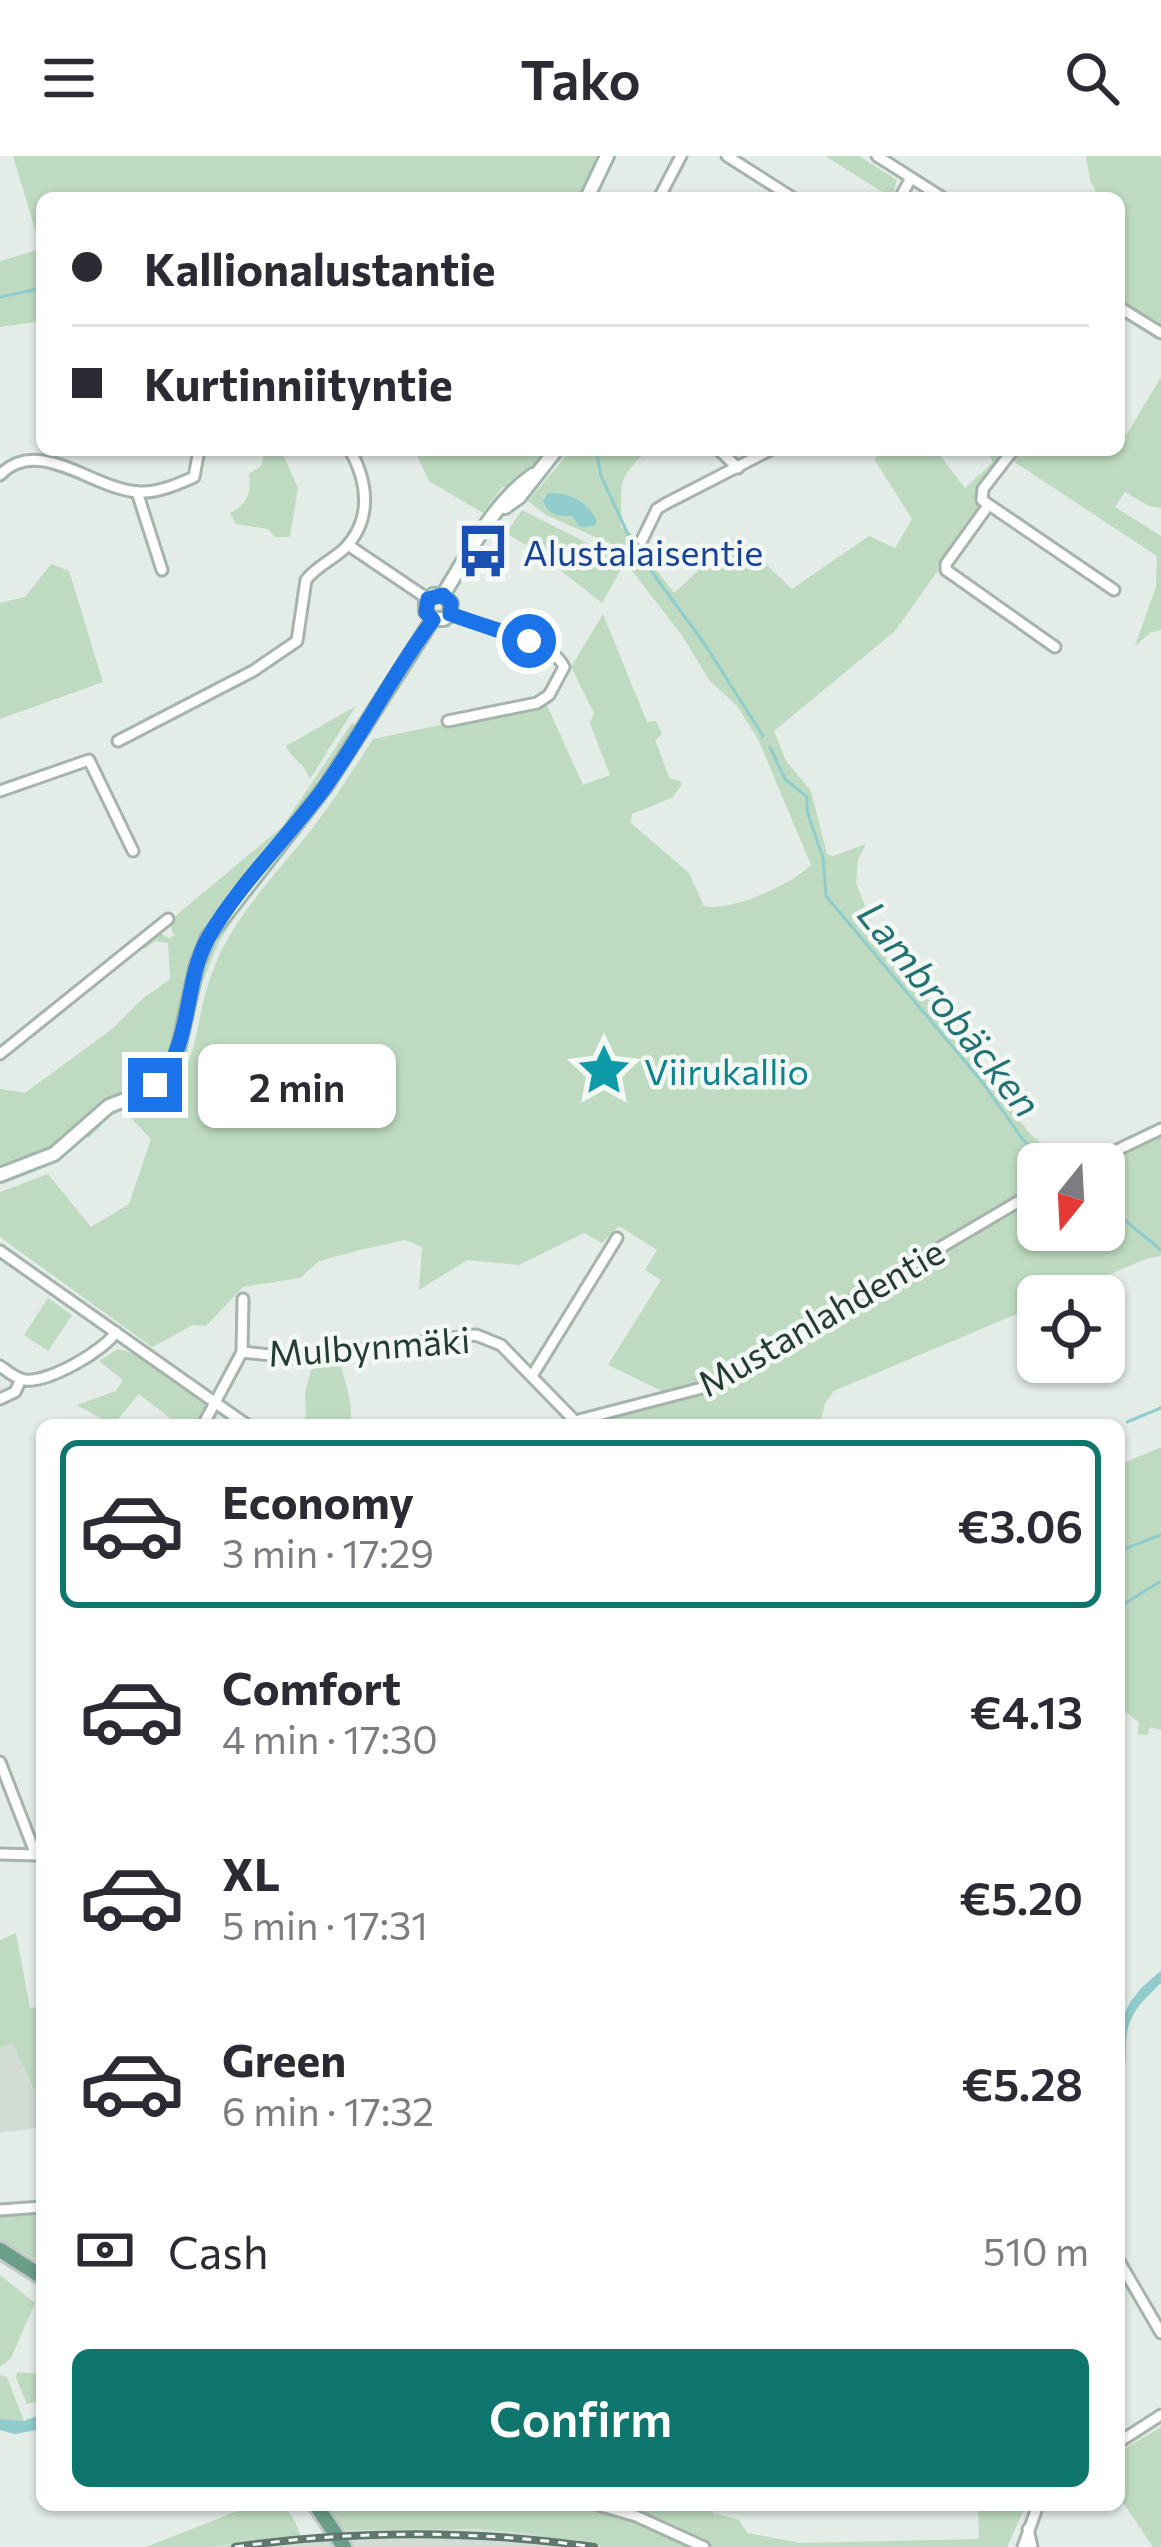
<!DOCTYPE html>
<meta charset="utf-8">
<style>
:root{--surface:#fff;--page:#f7f7f7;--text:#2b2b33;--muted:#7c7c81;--line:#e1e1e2;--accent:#0f766e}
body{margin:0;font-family:Commissioner,sans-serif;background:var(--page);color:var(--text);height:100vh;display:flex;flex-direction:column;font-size:45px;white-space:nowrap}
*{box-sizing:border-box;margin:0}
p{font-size:39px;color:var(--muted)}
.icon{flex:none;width:66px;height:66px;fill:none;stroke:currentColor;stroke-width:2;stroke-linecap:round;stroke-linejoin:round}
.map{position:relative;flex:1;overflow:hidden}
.panel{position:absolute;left:36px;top:1263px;width:1089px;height:1092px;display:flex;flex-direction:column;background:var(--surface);border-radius:18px;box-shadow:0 3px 9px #0004}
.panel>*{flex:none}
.top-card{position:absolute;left:36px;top:36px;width:1089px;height:264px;border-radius:18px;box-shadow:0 3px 9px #0004;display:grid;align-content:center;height:264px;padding:0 36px;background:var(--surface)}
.needle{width:78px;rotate:198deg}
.tools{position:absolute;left:1017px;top:987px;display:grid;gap:24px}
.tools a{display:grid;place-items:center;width:108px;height:108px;border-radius:18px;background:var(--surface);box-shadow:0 3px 9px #0004;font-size:60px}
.end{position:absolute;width:54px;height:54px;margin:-27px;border:15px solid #1a73e8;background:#fff;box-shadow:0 0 0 6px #fff}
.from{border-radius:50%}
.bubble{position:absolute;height:84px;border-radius:18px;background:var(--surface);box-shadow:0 3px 9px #0004;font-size:39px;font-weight:600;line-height:84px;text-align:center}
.top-card b{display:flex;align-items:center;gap:42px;height:114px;font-size:45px}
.top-card b+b{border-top:3px solid var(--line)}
.top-card i{width:30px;height:30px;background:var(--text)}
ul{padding:21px 0 0;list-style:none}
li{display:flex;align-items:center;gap:36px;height:168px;margin:0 24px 18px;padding:0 12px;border:6px solid transparent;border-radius:18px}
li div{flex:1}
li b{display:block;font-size:45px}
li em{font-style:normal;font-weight:600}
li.selected{border-color:var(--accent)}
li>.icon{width:108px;height:108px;stroke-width:1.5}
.pay{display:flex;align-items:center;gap:30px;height:132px;padding:0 36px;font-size:45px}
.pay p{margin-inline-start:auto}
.primary-button{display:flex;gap:24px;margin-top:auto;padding:24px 36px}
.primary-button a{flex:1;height:138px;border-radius:18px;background:var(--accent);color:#fff;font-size:48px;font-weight:600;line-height:138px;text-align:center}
header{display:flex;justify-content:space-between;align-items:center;height:156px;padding:0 36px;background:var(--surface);font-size:54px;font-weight:600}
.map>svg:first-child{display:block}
</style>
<header><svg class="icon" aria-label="menu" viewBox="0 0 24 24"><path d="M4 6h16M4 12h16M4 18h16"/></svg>Tako<svg class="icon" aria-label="search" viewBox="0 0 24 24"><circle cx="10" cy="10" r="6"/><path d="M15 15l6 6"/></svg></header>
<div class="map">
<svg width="1161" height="2391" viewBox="0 0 1161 2391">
<rect width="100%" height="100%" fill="#e3ece6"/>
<g fill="#d1dcd5">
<polygon points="12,1885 33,1935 42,1937 42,1971 0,1977 0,1892"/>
<polygon points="434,2372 524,2377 619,2391 206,2391 347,2374"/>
</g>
<g fill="#bedbc1">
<polygon points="13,0 602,0 581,42 42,42 42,165 0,171 0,105 41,93"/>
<polygon points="825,0 859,0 897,24 892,42"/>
<polygon points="1086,0 1161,0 1161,171 1119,145 1119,42 1099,42 1090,24"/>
<polygon points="1161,221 1161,352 1149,350 1125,336 1115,351 1161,380 1161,474 1150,477 1135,490 1156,431 1157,400 1010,303 1016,294 1119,294 1119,275 1127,278"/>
<path d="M265,294H281L298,332L290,381H275L268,373L236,368L230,357C248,347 251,338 249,318L261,310Z"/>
<polygon points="414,294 549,294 511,331 502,331 483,357 429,325"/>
<path d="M571,294H648C613,327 623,327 621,371L632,378L635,386L629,396L546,359L528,345Z"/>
<path d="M884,294H936L965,332L993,306L986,294H1009L977,341L981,354L895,475L774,575L786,605L811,635L827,698L833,700L866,688L858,704L856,727L876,779L882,782L1029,977L1063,1006L1075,1008H1038V1074H1104V1008H1099L1161,979V1100L1148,1102L1060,1140H1038V1149L834,1235L825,1247L820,1269H586L669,1248L667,1239L660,1234L608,1209L661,1124L645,1114L657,1094L619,1070L602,1087L584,1077L519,1109L467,1104L419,1134L422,1091L405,1084L360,1094L319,1105L300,1122L243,1131L206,1170L193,1169L152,1191L0,1081V1036L48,1018L91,1071L129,1048L151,983L129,960C211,919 186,881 215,809C235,759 278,716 311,674C333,646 353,614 373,583L546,547L583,629L610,619L590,567L594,557L571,511L603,458L647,566L656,565L662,578L655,584L670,623L679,624L682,628L672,642L632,658L631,667L689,717L704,750C729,757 793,728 811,709L758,583L737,550L710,525L681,478L632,415L643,396L674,437L736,380L792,433L869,380L895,392L912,363L874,303Z"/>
<polygon points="522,354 625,406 602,447 536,395 506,377"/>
<polygon points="51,408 69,415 103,526 0,563 0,447 25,441"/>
<path d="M356,550L310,623C302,604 293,605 286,590Z"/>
<polygon points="352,567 359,571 304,652 207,773 195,796 172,898 158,920 147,929 110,944 94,955 79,973 47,998 0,1014 0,933 25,937 112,873 141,844 170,823 168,787 155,785 144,793 140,790 158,776 169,782 174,779 170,770 173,762 282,671"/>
<polygon points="365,577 318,654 239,754 219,786 204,822 178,916 162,934 111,959 89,982 85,979 112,954 147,940 174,914 207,792"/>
<polygon points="48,1142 72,1159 48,1195 24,1179"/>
<polygon points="118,1193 141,1199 207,1247 198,1269 179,1269 139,1238 113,1269 77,1249 116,1235 123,1224 99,1205"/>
<path d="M339,1199C343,1226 354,1242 350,1269H296L306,1261L305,1236L314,1203Z"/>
<polygon points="1161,1291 1161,1574 1150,1571 1147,1579 1138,1578 1139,1566 1119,1551 1119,1309"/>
<polygon points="16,1777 30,1852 42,1851 42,1937 34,1935 12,1886 0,1892 0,1784"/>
<polygon points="42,2056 42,2107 0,2084 0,2059"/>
<polygon points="0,2119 35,2147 11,2202 0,2211"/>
<polygon points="17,2216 42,2218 42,2244 27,2248 16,2222"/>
<polygon points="0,2219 7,2221 24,2265 0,2263"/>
<polygon points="1161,2271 1161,2391 1153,2391 1119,2341 1119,2296"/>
<path d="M253,2349C287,2349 288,2348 301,2380L206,2391H146Z"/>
<polygon points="325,2349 577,2349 628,2363 641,2351 607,2349 713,2349 713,2357 739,2364 747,2377 800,2387 979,2383 978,2349 1026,2349 1007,2391 608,2391 524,2377 473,2373 347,2374 341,2372"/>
</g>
<g fill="#90cccb">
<path d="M548,337C570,336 587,345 597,365L595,370L580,371L572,360C558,360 549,360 543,345Z"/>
<path d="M1161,1815V1827C1146,1842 1130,1855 1127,1878C1124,1897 1129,1911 1119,1929C1119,1874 1114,1851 1161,1815Z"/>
<polygon points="42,2258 42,2273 15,2278 0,2274 0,2263 24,2265"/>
</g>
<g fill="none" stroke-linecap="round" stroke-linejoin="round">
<g stroke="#90cccb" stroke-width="3">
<polyline points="0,141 42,132"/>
<polyline points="596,294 601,320 634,391"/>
<polyline points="638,397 704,487 763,580"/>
<polyline points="770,591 785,623 807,641 807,655 823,702 826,740 983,927 1024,985 1052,1008"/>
<polyline points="1104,1047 1161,1094"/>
<polyline points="1127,1266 1161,1252"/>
<polyline points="1119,1395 1161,1379"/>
<polyline points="1119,1451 1161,1425"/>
</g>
<defs>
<g id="street">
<polyline points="727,0 793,42"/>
<polyline points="877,0 943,42"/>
<polyline points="659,42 681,0"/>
<polyline points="900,42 911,22"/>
<polyline points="1119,151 1161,177"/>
<polyline points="719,294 738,312"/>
<polyline points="1013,294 983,333 982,344 1114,434"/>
<path d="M0,319C39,278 95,335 140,336C158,337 178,328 194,321L199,294"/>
<polyline points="137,336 162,414"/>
<polyline points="987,351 946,408 946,414 1055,491"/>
<polyline points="642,384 657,353 665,348 770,294"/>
<polyline points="348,389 428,443"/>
<path d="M448,565L537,547L549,539L564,511C549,480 481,472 450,458"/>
<path d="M118,585L253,515L297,485L306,424C316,411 332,404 344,393C373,364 368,326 350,294"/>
<polyline points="0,635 89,604 133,695"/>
<polyline points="0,898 168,763"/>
<polyline points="1088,1008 1161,973"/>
<polyline points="0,1095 247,1269"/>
<polyline points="242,1196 297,1202 476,1179 501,1189 575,1265 702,1232 1038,1034"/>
<path d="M0,1210C7,1215 16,1223 25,1224C48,1227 104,1195 116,1176"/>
<polyline points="532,1220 617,1082"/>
<polyline points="0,1243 15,1236 21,1223"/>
<polyline points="203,1269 242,1196 243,1143"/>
<polyline points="0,1606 36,1699"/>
<polyline points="0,1698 37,1699"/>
<polyline points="0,2054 42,2051"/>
<polyline points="1119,2105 1161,2177"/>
<polyline points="1119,2286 1161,2259"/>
<polyline points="598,2349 636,2360 704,2391"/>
<polyline points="1028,2373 1032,2391"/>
<polyline points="1023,2391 1038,2349"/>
</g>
<g id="secondary">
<polyline points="587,42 607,0"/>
<polyline points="505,351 519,341 556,294"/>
<path d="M443,439C470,396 492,348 533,319"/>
<polyline points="433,463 444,463 450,458 451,447 443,439"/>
<polyline points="433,463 426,456 426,446 433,439 443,439"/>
<polyline points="0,1019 54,998 109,950 143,937 164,920 177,898 197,808 208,781 326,630 433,463"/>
</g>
<g id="primary">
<polyline points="0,2094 42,2121"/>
<polyline points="316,2349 344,2391"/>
</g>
</defs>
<use href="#street" stroke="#a6b4ac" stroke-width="15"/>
<use href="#secondary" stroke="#a2b7ac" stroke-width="18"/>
<use href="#primary" stroke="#c2c8c5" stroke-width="20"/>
<use href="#street" stroke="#fff" stroke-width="9"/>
<use href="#secondary" stroke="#fff" stroke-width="12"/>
<use href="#primary" stroke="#6b9e88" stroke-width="14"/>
<defs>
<path id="rail" d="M235,2391C352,2374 477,2374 594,2391"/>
</defs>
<use href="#rail" stroke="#5f776c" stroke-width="8"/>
<use href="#rail" stroke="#f3f8f5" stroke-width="3" stroke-dasharray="9" stroke-linecap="butt"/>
</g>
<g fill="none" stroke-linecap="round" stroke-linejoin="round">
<path stroke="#1a73e8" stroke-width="15" d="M155,929C194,889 182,829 208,782C237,731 286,683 322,635C362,580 392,518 433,464L426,456L428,443L443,439L451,447L450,458L529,485"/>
</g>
<defs>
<symbol id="bus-bare" viewBox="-9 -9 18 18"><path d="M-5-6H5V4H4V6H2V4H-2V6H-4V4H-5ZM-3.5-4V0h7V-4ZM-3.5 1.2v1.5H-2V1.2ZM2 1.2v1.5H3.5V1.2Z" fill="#1a4fb4" stroke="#f3f8f5" stroke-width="2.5" paint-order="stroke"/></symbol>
<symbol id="sight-bare" viewBox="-9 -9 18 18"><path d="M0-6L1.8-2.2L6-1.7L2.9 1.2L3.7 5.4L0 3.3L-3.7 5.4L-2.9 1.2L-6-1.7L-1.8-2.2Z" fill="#0f9aa8" stroke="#f3f8f5" stroke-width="2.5" paint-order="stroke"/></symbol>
</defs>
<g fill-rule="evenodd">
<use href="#bus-bare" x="445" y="357" width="76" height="76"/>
<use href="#sight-bare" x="566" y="876" width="76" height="76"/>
</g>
<g text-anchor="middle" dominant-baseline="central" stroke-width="9" stroke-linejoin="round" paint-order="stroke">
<g font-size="36" fill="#164399" stroke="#f3f8f5" text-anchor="start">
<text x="523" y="395">Alustalaisentie</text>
</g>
<g font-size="36" fill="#0d838f" stroke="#f3f8f5" text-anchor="start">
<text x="644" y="914">Viirukallio</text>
</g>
<g font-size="36" fill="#243c31" stroke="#f3f8f5">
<text transform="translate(820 1160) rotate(-30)">Mustanlahdentie</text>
<text transform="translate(369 1189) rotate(-4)">Mulbynmäki</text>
</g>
<g font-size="39" font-style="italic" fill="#237372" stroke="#f3f8f5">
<text transform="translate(951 852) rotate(51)">Lambrobäcken</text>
</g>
</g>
</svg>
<div class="tools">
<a><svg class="needle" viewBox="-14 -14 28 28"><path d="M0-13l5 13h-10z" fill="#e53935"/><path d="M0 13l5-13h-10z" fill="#7c7c81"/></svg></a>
<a><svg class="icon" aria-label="locate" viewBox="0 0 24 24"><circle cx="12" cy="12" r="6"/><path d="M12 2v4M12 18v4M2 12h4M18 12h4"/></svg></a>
</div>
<i class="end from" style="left:529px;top:485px"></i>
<i class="end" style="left:155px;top:929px"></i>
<div class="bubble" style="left:198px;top:888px;width:198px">2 min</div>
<div class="top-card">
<b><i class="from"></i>Kallionalustantie</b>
<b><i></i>Kurtinniityntie</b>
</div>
<section class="panel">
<ul>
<li class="selected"><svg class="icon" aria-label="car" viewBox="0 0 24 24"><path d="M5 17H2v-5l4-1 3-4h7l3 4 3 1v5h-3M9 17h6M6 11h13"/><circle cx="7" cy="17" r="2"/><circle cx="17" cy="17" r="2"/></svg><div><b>Economy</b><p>3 min · 17:29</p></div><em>€3.06</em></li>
<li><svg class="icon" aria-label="car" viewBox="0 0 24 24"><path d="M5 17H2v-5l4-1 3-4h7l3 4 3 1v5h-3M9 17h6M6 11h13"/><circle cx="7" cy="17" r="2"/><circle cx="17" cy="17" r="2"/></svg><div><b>Comfort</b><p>4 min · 17:30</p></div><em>€4.13</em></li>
<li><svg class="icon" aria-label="car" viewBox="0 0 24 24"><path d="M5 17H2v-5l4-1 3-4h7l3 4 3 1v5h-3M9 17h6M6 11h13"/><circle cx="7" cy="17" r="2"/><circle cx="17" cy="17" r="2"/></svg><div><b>XL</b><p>5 min · 17:31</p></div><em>€5.20</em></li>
<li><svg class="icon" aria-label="car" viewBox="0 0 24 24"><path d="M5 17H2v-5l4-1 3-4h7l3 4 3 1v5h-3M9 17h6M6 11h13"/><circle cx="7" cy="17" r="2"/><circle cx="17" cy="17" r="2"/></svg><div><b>Green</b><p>6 min · 17:32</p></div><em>€5.28</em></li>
</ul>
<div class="pay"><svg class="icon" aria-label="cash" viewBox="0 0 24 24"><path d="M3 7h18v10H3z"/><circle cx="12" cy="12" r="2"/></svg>Cash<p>510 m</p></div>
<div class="primary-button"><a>Confirm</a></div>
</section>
</div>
